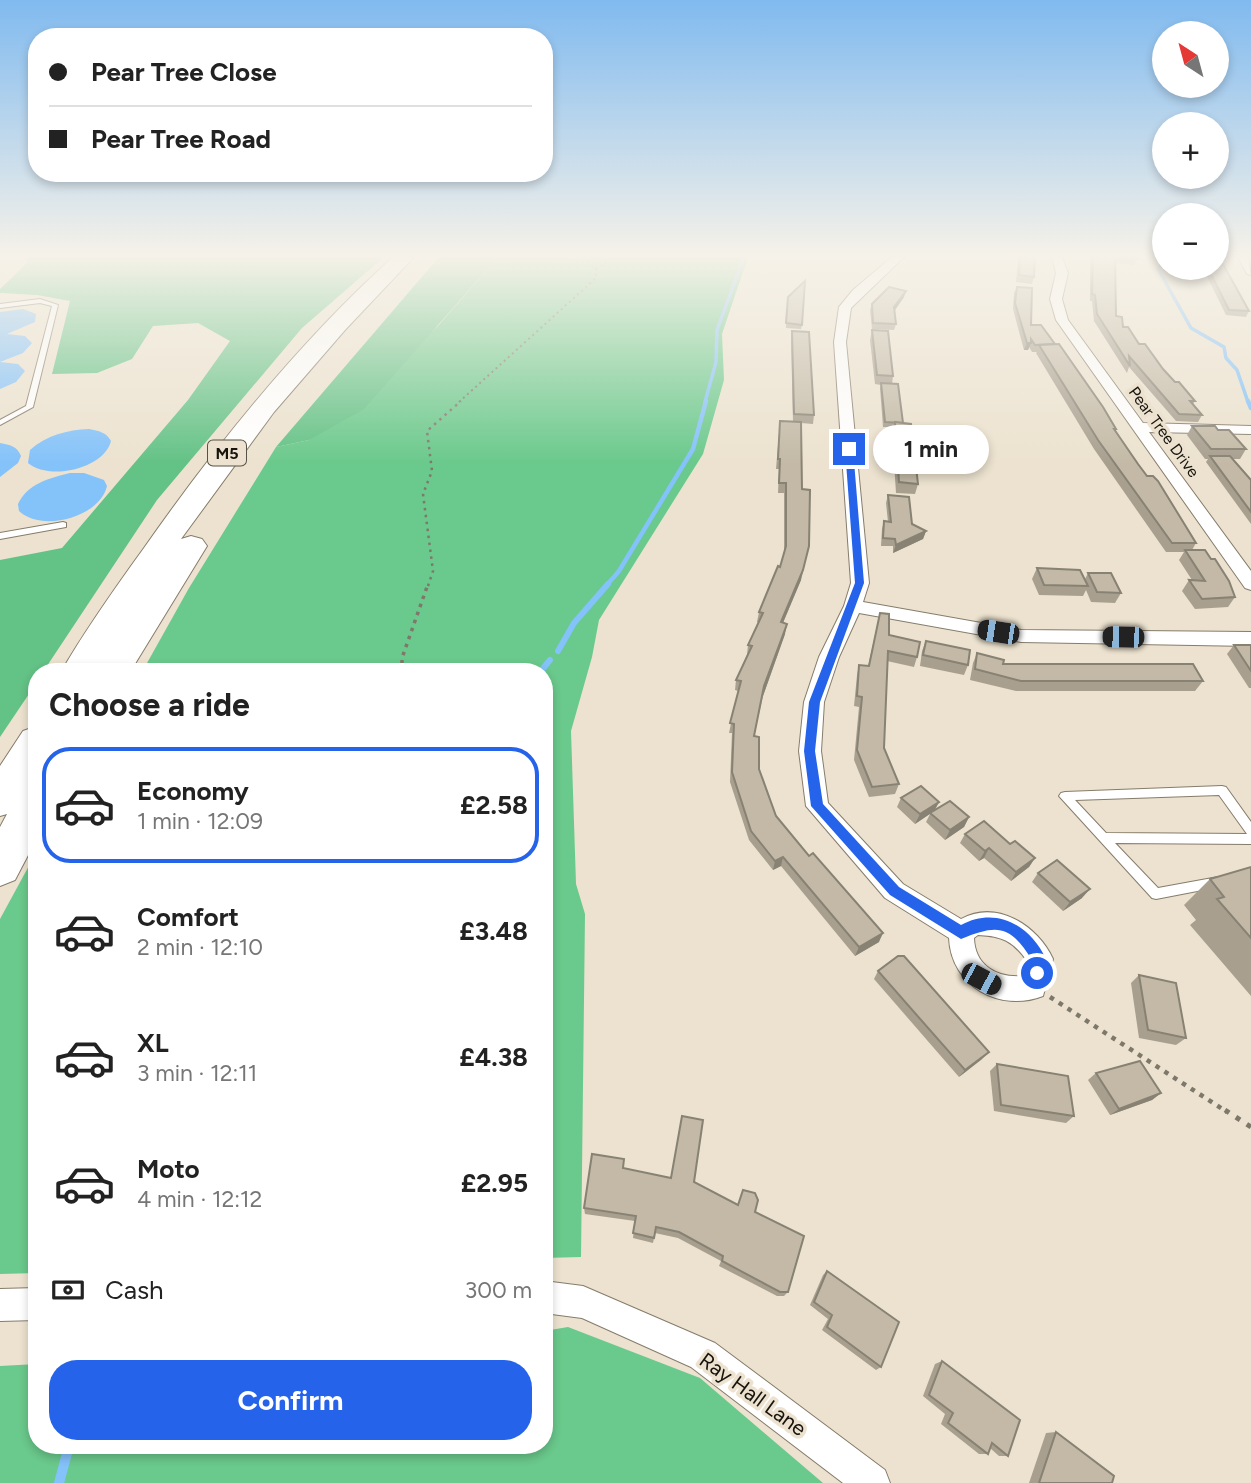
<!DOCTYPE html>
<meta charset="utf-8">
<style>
:root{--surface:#fff;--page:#f2f2f2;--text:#222;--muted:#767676;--line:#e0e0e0;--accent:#2563eb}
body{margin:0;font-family:Figtree,sans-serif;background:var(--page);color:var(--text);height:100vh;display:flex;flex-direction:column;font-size:26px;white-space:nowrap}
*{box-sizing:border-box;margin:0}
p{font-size:23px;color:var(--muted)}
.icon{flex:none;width:38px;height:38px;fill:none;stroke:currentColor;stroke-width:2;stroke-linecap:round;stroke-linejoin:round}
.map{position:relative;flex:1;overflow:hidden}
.panel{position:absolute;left:28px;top:663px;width:525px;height:791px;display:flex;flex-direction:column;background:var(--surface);border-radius:28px;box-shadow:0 4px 10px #0003}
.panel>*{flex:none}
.banner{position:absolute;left:28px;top:28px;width:525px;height:154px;border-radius:28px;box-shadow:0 4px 10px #0003;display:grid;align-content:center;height:154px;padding:0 21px;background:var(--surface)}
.needle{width:46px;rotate:324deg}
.fabs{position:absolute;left:1152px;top:21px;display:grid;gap:14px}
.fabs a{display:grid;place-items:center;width:77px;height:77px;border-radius:50%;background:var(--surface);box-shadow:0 4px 10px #0003;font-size:35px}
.end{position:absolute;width:32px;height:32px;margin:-16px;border:9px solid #2563eb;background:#fff;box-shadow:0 0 0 4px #fff}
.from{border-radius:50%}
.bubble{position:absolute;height:49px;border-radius:24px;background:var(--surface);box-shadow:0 4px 10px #0003;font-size:23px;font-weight:700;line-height:49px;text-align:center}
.car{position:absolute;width:21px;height:42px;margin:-21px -10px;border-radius:9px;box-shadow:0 0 5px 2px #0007;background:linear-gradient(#222 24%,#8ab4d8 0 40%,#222 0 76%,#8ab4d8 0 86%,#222 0)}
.banner b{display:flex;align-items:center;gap:24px;height:66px;font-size:26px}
.banner b+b{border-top:2px solid var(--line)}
.banner i{width:18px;height:18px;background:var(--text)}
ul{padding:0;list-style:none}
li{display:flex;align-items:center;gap:21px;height:116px;margin:0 14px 10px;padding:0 7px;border:4px solid transparent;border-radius:28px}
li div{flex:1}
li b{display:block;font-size:26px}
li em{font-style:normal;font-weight:700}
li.current{border-color:var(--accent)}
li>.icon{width:63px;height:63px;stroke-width:1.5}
h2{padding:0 21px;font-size:32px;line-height:84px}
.pay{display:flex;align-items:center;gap:18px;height:77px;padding:0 21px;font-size:26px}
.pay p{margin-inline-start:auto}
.cta{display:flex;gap:14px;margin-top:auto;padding:14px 21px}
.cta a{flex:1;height:80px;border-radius:28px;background:var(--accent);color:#fff;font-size:28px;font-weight:700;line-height:80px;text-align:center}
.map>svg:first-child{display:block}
</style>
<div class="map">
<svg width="1251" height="1483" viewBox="0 0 1251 1483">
<rect width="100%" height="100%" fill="#ece2cf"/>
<g fill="#6ac98c">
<polygon points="498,257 748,257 722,334 724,380 703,454 599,620 592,657 571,731 576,884 585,914 581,1257 544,1258 544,672 142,672 189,588 276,447 309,440 437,327"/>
<polygon points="37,851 37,1273 0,1274 0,919"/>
<polygon points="568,1327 700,1378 823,1483 0,1483 0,1366 37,1364 37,1446 544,1446 544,1331"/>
</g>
<g fill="#63c286">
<polygon points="26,257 384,257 302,328 157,500 43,672 37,672 37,682 0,737 0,560 62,548 188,400 230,341 198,323 153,326 132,359 97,373 52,374 70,301 37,295 0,293 0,289 27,263"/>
<polygon points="439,257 498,257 364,409 309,440 276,447"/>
</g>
<g fill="#84c2fa">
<polygon points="23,309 36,314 35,322 7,334 25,336 32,343 23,353 0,362 18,364 25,371 16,382 0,389 0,312"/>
<path d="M89,429C99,431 106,432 111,441C104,469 49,481 28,463L30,450C47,435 67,430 89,429Z"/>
<path d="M0,443C10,445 17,446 21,456L18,463L0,477Z"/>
<path d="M70,473H84L104,480L107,486C100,517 42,533 19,511L18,504C27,484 49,478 70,473Z"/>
</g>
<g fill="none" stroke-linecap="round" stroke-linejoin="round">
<g stroke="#84c2fa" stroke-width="3.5">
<polyline points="1164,261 1158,269 1191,328 1224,347 1226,358 1237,370 1248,402"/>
<polyline points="705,402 716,362 717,330 744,257"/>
</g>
<g stroke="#84c2fa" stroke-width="4.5">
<polyline points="1248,401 1251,408"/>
<polyline points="606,586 619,571 693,449 706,401"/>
</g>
<g stroke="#84c2fa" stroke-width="6">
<polyline points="558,651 574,623 608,584"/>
<polyline points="540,672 550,660"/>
</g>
<polyline stroke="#84c2fa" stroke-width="10" points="59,1483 69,1446"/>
<defs>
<g id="service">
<polygon points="40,299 58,305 33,407 0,425 0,420 26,406 52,306 40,303 0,308 0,304"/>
<polygon points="63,522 66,523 66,527 0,539 0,533"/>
<path d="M1222,786L1226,787L1251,822V844L1115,843L1158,888L1218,877L1222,878L1224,882L1222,886L1218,887L1156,899L1152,898L1059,796L1061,793L1065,792ZM1219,795L1247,834L1106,833L1075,800Z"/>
</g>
<g id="minor">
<path d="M892,257H904L851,308L846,342L869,583L863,602L1021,630L1251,632V646L1021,642L859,613L839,657L824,702L821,751L828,803L903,884L961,919C997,899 1038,926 1053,959L1043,996C1000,1013 951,986 949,938L885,898L806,806L799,751L804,702L819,657L844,606L851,583L834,342L839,307L853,290ZM978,935C1002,936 1013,941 1027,961L1023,976C997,978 975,966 974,938Z"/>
<polygon points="1052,257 1062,257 1068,273 1062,299 1068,320 1143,423 1251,426 1251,434 1149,432 1251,571 1251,590 1245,588 1056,320 1050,299 1056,273"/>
<polygon points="1238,257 1248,257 1251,275 1247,274"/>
<polygon points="544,1281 583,1286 715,1343 885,1470 890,1483 843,1483 691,1367 582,1318 544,1313"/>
<polygon points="37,1288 37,1320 0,1321 0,1289"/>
</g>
<g id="motorway">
<path d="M393,257H414L345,330L274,412L181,539L191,536L202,539L207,546L130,672H61C86,629 115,588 144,548C217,444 298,343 393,257Z"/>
<polygon points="37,726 37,774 31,783 37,782 37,838 15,880 0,886 0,827 7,814 0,816 0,766 23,731"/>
</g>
</defs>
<use href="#service" stroke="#857c6b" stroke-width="2"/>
<use href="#minor" stroke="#857c6b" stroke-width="2"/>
<use href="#motorway" stroke="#857c6b" stroke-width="2"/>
<g stroke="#7e786b" stroke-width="2" stroke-dasharray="2 3.5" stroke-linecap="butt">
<polyline points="596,269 614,257"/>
<polyline points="459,402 596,278 596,269 588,262 556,257"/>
</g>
<polyline stroke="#7e786b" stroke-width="2.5" stroke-dasharray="2.5 4.5" stroke-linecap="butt" points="428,586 433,571 423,494 432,471 427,431 461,401"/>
<polyline stroke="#7e786b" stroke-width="3.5" stroke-dasharray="3.5 5" stroke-linecap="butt" points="402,672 402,658 428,584"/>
<polyline stroke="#7e786b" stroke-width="4.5" stroke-dasharray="4.5 6" stroke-linecap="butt" points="1050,997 1227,1112"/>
<polyline stroke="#7e786b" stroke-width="5" stroke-dasharray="5 8" stroke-linecap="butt" points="1225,1110 1251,1127"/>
<use href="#service" fill="#fff" fill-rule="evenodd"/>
<use href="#minor" fill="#fff" fill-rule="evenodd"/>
<use href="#motorway" fill="#fff" fill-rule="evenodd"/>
</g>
<g fill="#a89f8f">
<polygon points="1018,257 1035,257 1034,277 1032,284 1016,282"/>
<polygon points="1090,257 1135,257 1137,259 1134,265 1115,263 1116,316 1139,344 1175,382 1195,401 1193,404 1202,415 1198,422 1176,421 1129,367 1127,373 1094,321 1092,301 1090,301"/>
<polygon points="1203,268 1216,268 1249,311 1246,317 1226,315"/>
<polygon points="1017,287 1031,325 1055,344 1116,429 1116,431 1138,464 1196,543 1192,550 1235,597 1228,607 1195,609 1182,591 1189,580 1192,580 1179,560 1184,552 1166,552 1094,449 1036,353 1037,352 1032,352 1029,347 1028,350 1024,350 1013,309 1014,293"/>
<polygon points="904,297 894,311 896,324 894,330 872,329 870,310 872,304"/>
<polygon points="787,302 802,325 801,329 786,328"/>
<polygon points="872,330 893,376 892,384 903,423 918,484 915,494 896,493 892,432 894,427 883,427 880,388 881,385 875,384 870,340"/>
<polygon points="792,331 814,415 813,424 801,423 801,580 783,623 785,634 763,696 754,736 759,769 776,816 879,942 855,956 781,866 773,870 749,840 730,782 732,733 729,733 738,691 735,690 736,680 747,655 748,645 758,622 757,622 759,612 780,567 784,552 784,493 778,493 779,469 776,469 780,421 793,422 791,339"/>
<polygon points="1192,426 1218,430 1246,449 1240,459 1233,459 1251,480 1251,524 1206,462 1208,459 1205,459 1187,435"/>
<polygon points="888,495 912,524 926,531 923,539 893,553 893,546 881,546 882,529 884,521 888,522 886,503"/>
<polygon points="1037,568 1085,579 1088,573 1121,593 1115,603 1091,602 1086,590 1083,596 1039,595 1032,579"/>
<polygon points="880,613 889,635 917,657 914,667 887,661 884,748 899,784 895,794 869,797 854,760 859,707 854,706 857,675 859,665 868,666"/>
<polygon points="926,641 968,665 964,675 920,666 922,651"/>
<polygon points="1234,645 1251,645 1251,688 1249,688 1227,654"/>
<polygon points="977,653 1003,664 1203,681 1195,691 1016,691 970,680 973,663"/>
<polygon points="901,798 939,802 935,810 969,817 964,827 945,840 926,822 930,814 915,824 897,807"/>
<polygon points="965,834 1010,844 1035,858 1029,867 1011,881 984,858 979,861 960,843"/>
<polygon points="1251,867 1251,996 1190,925 1196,920 1184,905 1210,879"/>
<polygon points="1038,873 1082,898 1063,911 1032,882"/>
<polygon points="878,971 982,1059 959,1077 874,979"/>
<polygon points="1139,975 1186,1038 1176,1045 1139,1038 1131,983"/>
<polygon points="997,1064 1074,1116 1066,1123 994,1111 990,1071"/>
<polygon points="1096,1073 1161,1093 1152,1100 1110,1115 1088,1080"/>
<polygon points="624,1168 671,1178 694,1182 737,1205 755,1212 788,1292 784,1296 777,1296 719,1266 721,1261 678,1238 655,1233 653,1243 633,1238 635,1221 585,1214 584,1208"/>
<polygon points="827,1271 881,1367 876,1370 822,1330 828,1319 810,1305 823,1275"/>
<polygon points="942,1361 1008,1456 999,1456 990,1448 988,1454 979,1454 941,1424 945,1414 923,1396 935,1364"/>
<polygon points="1056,1432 1112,1483 1029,1483 1046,1433"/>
</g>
<g fill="#888274">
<polygon points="906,291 904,297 893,313 894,307"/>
<polygon points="1027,343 1031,343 1028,350 1024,350"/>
<polygon points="926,531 923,539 893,553 896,545"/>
<polygon points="809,546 801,580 779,632 781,622"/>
<polygon points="787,624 785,634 763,696 764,686"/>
<polygon points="939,802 934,811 915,824 920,814"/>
<polygon points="969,817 964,827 945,840 950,830"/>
<polygon points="989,848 984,858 979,861 985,851"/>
<polygon points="783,857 781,866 773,870 775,861"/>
<polygon points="1035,858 1029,867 1011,881 1016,872"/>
<polygon points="1090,889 1082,898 1063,911 1070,902"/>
<polygon points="883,933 879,942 855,956 859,947"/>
<polygon points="989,1052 982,1059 959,1077 965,1070"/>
<polygon points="1161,1093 1152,1100 1110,1115 1119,1109"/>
</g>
<g fill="#c3b9a6" stroke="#888274" stroke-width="2">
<polygon points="1020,257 1035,257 1034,277 1019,275"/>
<polygon points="1093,257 1135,257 1137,259 1115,257 1116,316 1122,317 1123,327 1128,327 1139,344 1145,344 1163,369 1175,382 1179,382 1195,401 1190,401 1202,415 1179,414 1129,356 1130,366 1097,314 1095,295 1092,294"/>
<polygon points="1216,257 1219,257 1249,311 1229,310 1208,268 1216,268"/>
<polygon points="805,281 802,325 786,323 788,297"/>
<polygon points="889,287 906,291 894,307 896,324 873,323 872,304"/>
<polygon points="1017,287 1032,288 1031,325 1041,325 1055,344 1035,345 1031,339 1031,343 1027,343 1015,303"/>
<polygon points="872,330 888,331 893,376 877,375"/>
<polygon points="792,331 809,332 814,415 794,414"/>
<polygon points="1059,344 1103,407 1116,429 1114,429 1138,464 1147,476 1153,476 1158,481 1196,543 1172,543 1098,440 1039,345"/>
<polygon points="881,383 898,384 903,423 885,422"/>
<polygon points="780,421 801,422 802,489 810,490 809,546 803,570 781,622 787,624 764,686 754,736 759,737 759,769 776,816 809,856 813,853 883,933 859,947 783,857 775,861 751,831 732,772 734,724 730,723 741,681 736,680 752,646 748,645 763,613 759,612 778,566 780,567 786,546 786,483 779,483 780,459 778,459"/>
<polygon points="895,422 911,424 918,484 899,482"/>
<polygon points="1192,426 1215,426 1218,430 1229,430 1246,449 1211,449"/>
<polygon points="1210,456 1230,456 1251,480 1251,512"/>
<polygon points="888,495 909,497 912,524 926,531 896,545 895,539 883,538 884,521 891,522"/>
<polygon points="1185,550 1205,550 1211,559 1215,559 1229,581 1235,597 1202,599 1189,580 1205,581"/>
<polygon points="1037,568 1080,570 1088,586 1044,585"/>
<polygon points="1088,573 1111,573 1121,593 1097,592"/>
<polygon points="880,613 889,614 889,635 920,642 917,657 888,651 884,748 899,784 872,787 857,750 862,697 857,696 859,665 869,666"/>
<polygon points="926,641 970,650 968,665 923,655"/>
<polygon points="1234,645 1251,645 1251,671"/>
<polygon points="977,653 1004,660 1003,664 1193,664 1203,681 1021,681 975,669"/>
<polygon points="921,786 939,802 920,814 901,798"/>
<polygon points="950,801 969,817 950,830 930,813"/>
<polygon points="984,821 1010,844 1015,841 1035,858 1016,872 989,848 985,851 965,834"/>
<polygon points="1057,860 1090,889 1070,902 1038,873"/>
<polygon points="1251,867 1251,938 1217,899 1224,897 1210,879"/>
<polygon points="898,956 904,956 989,1052 965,1070 878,971"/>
<polygon points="1139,975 1176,983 1186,1038 1148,1030"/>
<polygon points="1140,1061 1161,1093 1119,1109 1096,1073"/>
<polygon points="997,1064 1068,1076 1074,1116 1001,1105"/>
<polygon points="682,1116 703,1120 694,1182 738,1205 743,1190 755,1193 758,1200 755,1212 804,1236 788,1292 780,1292 722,1261 723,1256 679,1232 656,1227 654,1238 633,1233 636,1216 584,1208 592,1154 624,1159 623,1168 671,1178"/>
<polygon points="827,1271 899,1322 881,1367 827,1327 832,1315 814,1302"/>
<polygon points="942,1361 1020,1420 1008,1456 992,1443 988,1454 948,1423 953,1413 929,1395"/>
<polygon points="1056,1432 1114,1476 1112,1483 1039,1483"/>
</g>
<linearGradient id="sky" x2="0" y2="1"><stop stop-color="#80baef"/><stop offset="0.55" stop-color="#f6f2e9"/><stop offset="1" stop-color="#f6f2e9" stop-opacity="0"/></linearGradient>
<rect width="1251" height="464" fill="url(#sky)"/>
<path fill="#2563eb" d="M849,447L853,449L864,583L820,702L815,751L823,804L899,887L961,925C996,906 1030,925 1046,959L1042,977L1037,979L1030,973L1032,960C1010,925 998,924 961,939L890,895L811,806L804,751L809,702L855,583L845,449Z"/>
<g text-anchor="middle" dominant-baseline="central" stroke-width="7" stroke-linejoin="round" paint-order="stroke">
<g font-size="16" fill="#17140d" stroke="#ece2cf">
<text transform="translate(1164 432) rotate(54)">Pear Tree Drive</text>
</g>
<rect fill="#ece2cf" stroke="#575247" stroke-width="2" x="208" y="440.5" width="38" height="25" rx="5"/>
<g font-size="16" font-weight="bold" fill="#17140d">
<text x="227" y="453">M5</text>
</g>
<g font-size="21" fill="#17140d" stroke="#ece2cf">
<text transform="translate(753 1394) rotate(36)">Ray Hall Lane</text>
</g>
</g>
</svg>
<div class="fabs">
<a><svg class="needle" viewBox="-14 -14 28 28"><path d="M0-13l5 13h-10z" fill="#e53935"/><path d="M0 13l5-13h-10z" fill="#767676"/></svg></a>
<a>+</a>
<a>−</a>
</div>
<i class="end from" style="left:1037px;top:973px"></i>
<i class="end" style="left:849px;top:449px"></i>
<div class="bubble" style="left:873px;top:425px;width:116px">1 min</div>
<i class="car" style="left:998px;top:632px;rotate:279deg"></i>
<i class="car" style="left:1123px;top:637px;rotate:271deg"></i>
<i class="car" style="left:981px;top:979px;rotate:118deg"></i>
<div class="banner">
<b><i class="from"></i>Pear Tree Close</b>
<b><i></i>Pear Tree Road</b>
</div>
<section class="panel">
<h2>Choose a ride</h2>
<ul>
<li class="current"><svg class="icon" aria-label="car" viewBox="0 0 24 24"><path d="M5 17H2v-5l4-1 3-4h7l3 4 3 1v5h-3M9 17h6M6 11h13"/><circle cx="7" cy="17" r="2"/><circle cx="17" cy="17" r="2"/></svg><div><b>Economy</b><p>1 min · 12:09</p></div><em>£2.58</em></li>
<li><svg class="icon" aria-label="car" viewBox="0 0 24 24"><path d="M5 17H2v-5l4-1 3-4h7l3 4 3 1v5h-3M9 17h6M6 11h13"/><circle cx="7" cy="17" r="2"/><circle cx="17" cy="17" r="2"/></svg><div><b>Comfort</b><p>2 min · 12:10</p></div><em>£3.48</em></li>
<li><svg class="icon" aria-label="car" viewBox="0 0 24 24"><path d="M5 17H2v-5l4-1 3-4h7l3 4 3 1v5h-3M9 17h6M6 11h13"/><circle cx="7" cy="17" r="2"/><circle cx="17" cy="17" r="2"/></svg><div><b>XL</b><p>3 min · 12:11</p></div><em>£4.38</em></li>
<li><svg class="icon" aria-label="car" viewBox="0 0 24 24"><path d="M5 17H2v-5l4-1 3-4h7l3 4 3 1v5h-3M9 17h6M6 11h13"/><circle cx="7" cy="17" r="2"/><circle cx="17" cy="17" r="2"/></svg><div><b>Moto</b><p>4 min · 12:12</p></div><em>£2.95</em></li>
</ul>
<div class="pay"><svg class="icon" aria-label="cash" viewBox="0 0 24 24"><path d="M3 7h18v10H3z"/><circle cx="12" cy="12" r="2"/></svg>Cash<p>300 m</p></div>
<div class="cta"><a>Confirm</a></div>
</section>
</div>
